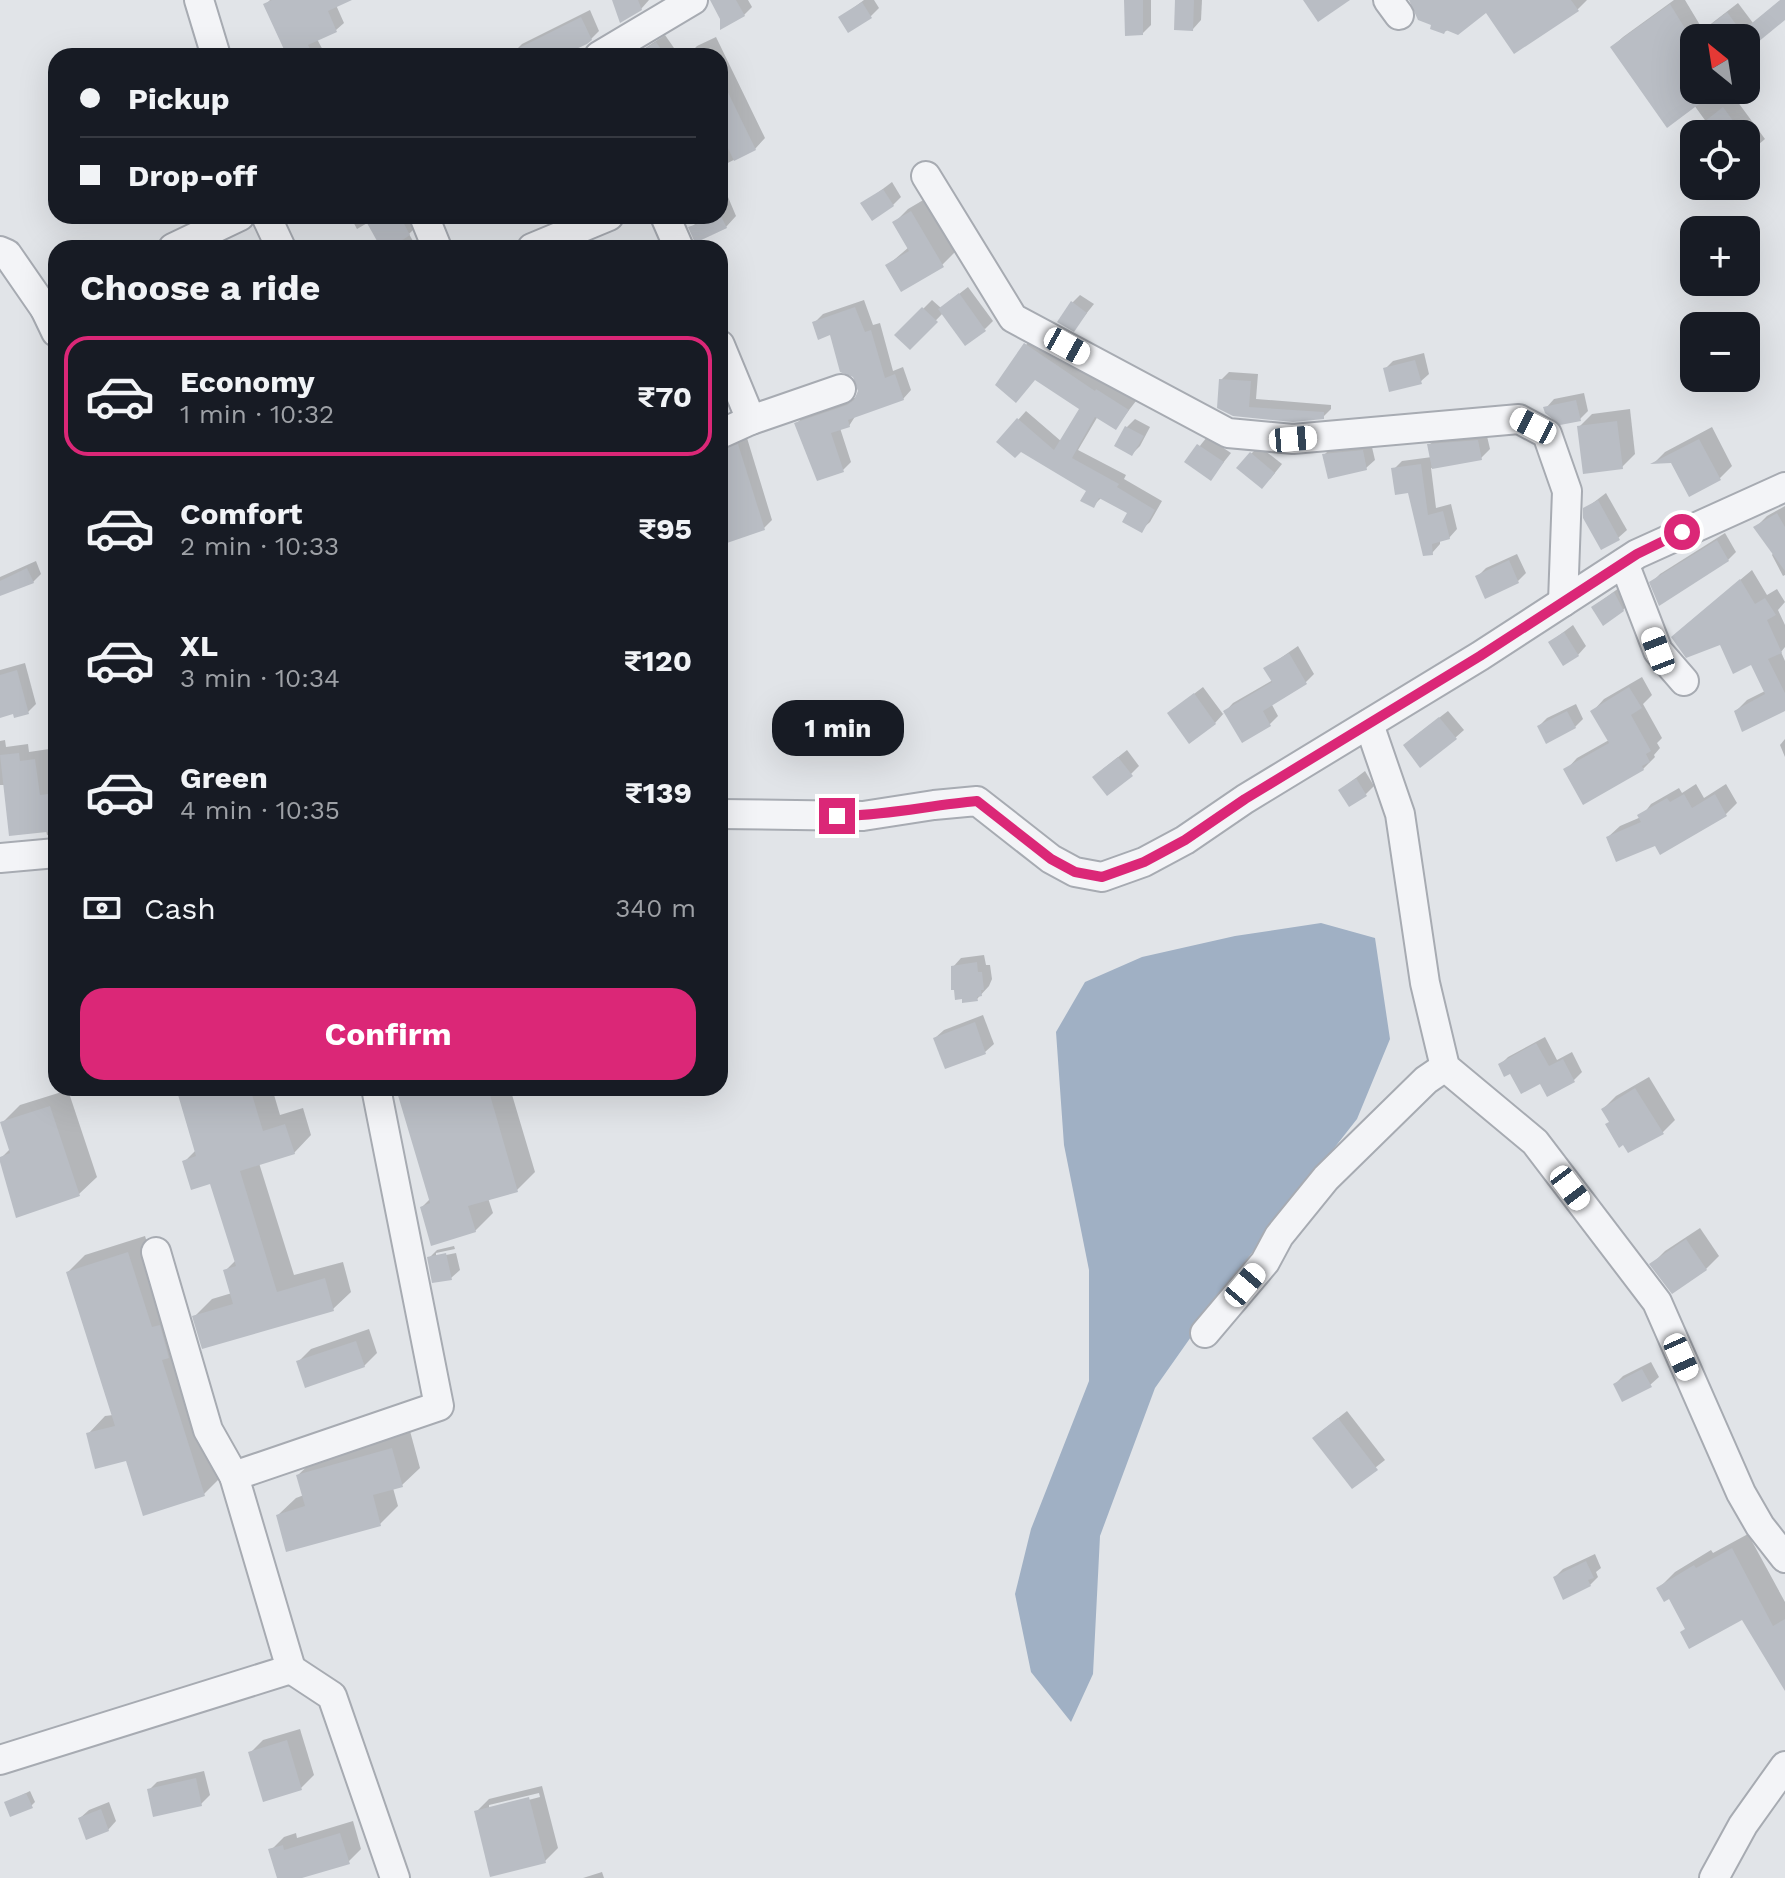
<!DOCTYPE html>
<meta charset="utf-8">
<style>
:root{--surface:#171b24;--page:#242831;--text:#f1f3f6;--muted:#9ea1a6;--line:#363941;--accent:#db2777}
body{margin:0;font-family:"Work Sans",sans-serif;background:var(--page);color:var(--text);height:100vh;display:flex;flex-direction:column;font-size:30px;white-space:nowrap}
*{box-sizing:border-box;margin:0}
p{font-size:26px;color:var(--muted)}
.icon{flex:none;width:44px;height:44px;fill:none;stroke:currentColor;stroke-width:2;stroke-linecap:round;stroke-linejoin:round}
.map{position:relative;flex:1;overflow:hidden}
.side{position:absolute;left:48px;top:240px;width:680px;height:856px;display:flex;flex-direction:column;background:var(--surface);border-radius:24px;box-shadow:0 8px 32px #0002}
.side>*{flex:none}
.banner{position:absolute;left:48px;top:48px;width:680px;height:176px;border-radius:24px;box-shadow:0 8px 32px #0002;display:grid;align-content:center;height:176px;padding:0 32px;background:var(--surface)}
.needle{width:52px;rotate:330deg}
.fabs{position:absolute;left:1680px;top:24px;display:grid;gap:16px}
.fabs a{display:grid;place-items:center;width:80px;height:80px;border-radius:16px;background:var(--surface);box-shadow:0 8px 32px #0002;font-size:40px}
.end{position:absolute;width:36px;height:36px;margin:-18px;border:10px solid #db2777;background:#fff;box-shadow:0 0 0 4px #fff}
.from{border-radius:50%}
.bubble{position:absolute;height:56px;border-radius:24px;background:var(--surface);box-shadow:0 8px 32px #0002;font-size:26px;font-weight:700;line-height:56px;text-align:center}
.car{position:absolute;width:24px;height:48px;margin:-24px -12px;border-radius:10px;box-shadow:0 0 6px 2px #0007;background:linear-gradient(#fff 24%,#345 0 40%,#fff 0 76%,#345 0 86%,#fff 0)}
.banner b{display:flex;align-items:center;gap:28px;height:76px;font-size:30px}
.banner b+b{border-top:2px solid var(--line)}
.banner i{width:20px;height:20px;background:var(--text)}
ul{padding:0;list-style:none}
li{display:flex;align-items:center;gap:24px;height:120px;margin:0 16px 12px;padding:0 16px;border:4px solid transparent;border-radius:24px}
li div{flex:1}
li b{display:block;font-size:30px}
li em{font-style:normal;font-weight:700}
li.on{border-color:var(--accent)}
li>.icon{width:72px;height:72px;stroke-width:1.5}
h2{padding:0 32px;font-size:36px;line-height:96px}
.pay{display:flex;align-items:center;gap:20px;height:88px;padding:0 32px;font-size:30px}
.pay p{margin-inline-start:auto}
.cta{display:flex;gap:16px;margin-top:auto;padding:16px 32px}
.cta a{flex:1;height:92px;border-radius:24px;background:var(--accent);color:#fff;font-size:32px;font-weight:700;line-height:92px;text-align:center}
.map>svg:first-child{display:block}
</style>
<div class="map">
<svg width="1785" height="1878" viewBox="0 0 1785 1878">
<rect width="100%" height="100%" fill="#e1e4e8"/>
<polygon fill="#a0b0c4" points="1321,923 1375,938 1390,1039 1357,1119 1236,1273 1155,1388 1100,1536 1093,1674 1071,1722 1031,1672 1015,1594 1031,1529 1089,1381 1089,1270 1064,1145 1056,1032 1085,982 1142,957 1235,936"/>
<g fill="#0003" fill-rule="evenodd">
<polygon points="270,0 347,0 336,5 344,23 336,30 317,39 326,56 289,56 265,5"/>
<polygon points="614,0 649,0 641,9"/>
<polygon points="716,0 748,0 752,7 744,15"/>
<polygon points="864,0 874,0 879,8 871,16 841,17"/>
<polygon points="1126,0 1151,0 1151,25 1143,33"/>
<polygon points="1177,0 1202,0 1201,20 1193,29"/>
<polygon points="1411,0 1587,0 1577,10 1487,10 1444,32"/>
<polygon points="1674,0 1685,0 1703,30 1738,3 1753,23 1781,0 1785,0 1785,18 1749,47 1755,53 1746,62 1746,38 1694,38 1694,90 1729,90 1765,139 1746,155 1746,134 1715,134 1694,105 1612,47 1623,37"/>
<polygon points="590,10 599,31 591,39 554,56 515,56 513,53 522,44"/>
<polygon points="665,35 674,48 666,56 633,56"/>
<polygon points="716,37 765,138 755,149 720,167 720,145 727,142 720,127 720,56 687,56 697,46"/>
<polygon points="892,182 901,197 893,205 863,204"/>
<polygon points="728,197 736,216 726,227 691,228 698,221 695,216 720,216 720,200"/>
<polygon points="925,199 955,252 942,265 888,265 909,247 895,222 908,209"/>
<polygon points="350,216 412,216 417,226 409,234 417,248 383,248 369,222 357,229"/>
<polygon points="665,241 669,248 650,248"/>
<polygon points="647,243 649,248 636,248"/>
<polygon points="968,287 993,321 985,329 943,313 910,347 899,333 932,300 941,308"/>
<polygon points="1080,295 1094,304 1074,329 1072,303"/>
<polygon points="864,300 873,325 880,323 893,371 903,367 911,390 903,399 856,415 849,426 840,428 851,462 843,470 796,424 805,415 857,397 860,392 854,375 831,333 814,323 823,314"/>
<polygon points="1034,336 1104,384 1106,382 1136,401 1116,427 1098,416 1078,450 1126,475 1124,479 1162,501 1150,522 1141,530 1130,513 1102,497 1093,506 1088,490 1018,420 1026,411 1062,442 1081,408 1026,345"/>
<polygon points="1424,353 1429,374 1420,382 1385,369 1393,361"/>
<polygon points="1229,372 1258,374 1256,399 1331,405 1331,409 1323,417 1234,414 1221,380"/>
<polygon points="1584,393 1588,411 1580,419 1546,408 1554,399"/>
<polygon points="1630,409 1635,454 1622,467 1579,427 1592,414"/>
<polygon points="1135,419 1150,427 1140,446 1132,454 1116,445 1127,427"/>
<polygon points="1712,427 1732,466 1719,479 1672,461 1655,462 1665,452"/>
<polygon points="1486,432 1490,449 1481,458 1431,468 1436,508 1451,504 1457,529 1449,538 1440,540 1440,544 1432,553 1409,491 1394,469 1402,461 1432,457 1429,445 1438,437"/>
<polygon points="1207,437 1231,453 1211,478 1187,462"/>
<polygon points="747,438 772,520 764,528 720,517 720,442 736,442"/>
<polygon points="1371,443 1375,460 1366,468 1324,455 1332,447"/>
<polygon points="1259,446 1282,464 1270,479 1251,454"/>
<polygon points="1606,493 1627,530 1618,538 1585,509"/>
<polygon points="1785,506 1785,575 1783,576 1772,555 1774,552 1756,527 1767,516"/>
<polygon points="1725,533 1736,552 1728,560 1652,582 1660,574"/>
<polygon points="1517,554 1526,573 1518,581 1477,577 1486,568"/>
<polygon points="36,561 41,574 33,582 0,594 0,577"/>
<polygon points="1752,570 1767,595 1777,589 1785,602 1778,610 1785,625 1785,647 1781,652 1785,661 1785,708 1736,711 1747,700 1765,691 1752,663 1721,643 1685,626"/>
<polygon points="1623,585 1631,601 1623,610 1593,607"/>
<polygon points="1573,625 1586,646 1578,655 1550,642"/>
<polygon points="1298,646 1314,674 1306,682 1271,703 1278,716 1270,724 1242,741 1225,712 1215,723 1169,713 1203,687 1223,714 1233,703 1273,680 1266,668"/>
<polygon points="25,663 36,704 28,712 0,709 0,670"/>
<polygon points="1642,677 1652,695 1643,704 1662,738 1657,743 1660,748 1654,755 1655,757 1643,769 1566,770 1577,758 1609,740 1593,711 1604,699"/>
<polygon points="1576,704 1583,719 1575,727 1539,726 1547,718"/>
<polygon points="1448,711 1464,730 1455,738 1414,737"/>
<polygon points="1785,739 1785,757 1780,745"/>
<polygon points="5,740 6,747 28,744 29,752 56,748 56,834 47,835 46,830 5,785 0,785 0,741"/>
<polygon points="1127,750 1139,766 1131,774 1103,769"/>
<polygon points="1365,771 1374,786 1366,794 1340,790"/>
<polygon points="1696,784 1704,798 1726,784 1737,803 1726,814 1656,843 1608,837 1620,826 1641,817 1651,804 1679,788 1682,793"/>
<polygon points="984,955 986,965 990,965 992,979 989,986 977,999 953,967 961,958"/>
<polygon points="983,1015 994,1044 985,1052 946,1066 935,1038 944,1030"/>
<polygon points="1545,1037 1557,1060 1572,1052 1582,1072 1574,1080 1548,1094 1541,1081 1500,1065 1508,1057"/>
<polygon points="1649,1077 1675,1120 1662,1133 1611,1121 1603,1109 1616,1096"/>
<polygon points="178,1088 272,1088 280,1115 303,1108 311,1135 294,1153 259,1163 294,1275 343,1262 351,1292 333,1309 195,1316 212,1299 232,1293 225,1271 236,1260 212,1181 185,1161 196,1150"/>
<polygon points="403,1088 510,1088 535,1172 517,1190 488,1198 493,1213 475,1231 422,1207 430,1199 399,1092"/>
<polygon points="68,1090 97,1177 79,1194 1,1158 11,1148 2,1123 20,1105"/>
<polygon points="1700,1228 1719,1256 1706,1269 1652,1264 1665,1251"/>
<polygon points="145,1236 221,1477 204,1494 127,1459 88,1434 105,1416 113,1415 68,1272 85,1255"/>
<polygon points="454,1246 455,1249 436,1253 436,1257 456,1253 460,1270 451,1278 429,1258 437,1250"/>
<polygon points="369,1329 377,1353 364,1366 298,1362 311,1349"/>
<polygon points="1651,1362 1659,1377 1650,1385 1615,1384 1623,1376"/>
<polygon points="1347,1411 1385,1460 1352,1486 1323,1430"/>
<polygon points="410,1431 420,1468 402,1485 393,1488 398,1506 380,1524 278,1515 296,1498 304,1495 298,1475 316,1458"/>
<polygon points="1748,1534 1785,1602 1785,1680 1743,1618 1686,1628 1670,1596 1658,1589 1675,1572 1711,1550 1713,1553"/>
<polygon points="1595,1554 1601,1568 1596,1572 1598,1577 1590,1585 1555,1577 1563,1569"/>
<polygon points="300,1729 314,1775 301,1788 250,1753 263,1740"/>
<polygon points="204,1771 210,1795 201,1804 149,1790 157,1782"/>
<path d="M542,1786L558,1848L545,1861L476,1812L489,1799ZM539,1793L540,1797L489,1810V1805Z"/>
<polygon points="30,1791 35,1802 31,1806 6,1803"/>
<polygon points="109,1802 116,1821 108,1830 80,1818 89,1810"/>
<polygon points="353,1821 361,1849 348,1862 295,1878 279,1878 271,1850 284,1837 296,1833 297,1838"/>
<polygon points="602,1872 604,1878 583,1878"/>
</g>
<g fill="#b9bdc4">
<polygon points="272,0 352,0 328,11 337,32 308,45 314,56 287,56 263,4"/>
<polygon points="612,0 638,0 642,10 620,23"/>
<polygon points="710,0 736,0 745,16 720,30 720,19"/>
<polygon points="1124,0 1143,0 1143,35 1125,36"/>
<polygon points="1175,0 1194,0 1193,31 1174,30"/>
<polygon points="1303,0 1350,0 1318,22"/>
<polygon points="1409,0 1571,0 1579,11 1514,54 1486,13 1458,35 1446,30 1444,34 1430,29 1431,25 1418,20"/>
<polygon points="1780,0 1785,0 1785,20 1746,52 1746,38 1694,38 1727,12 1746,38 1746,28"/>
<polygon points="862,2 872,18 848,33 838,17"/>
<polygon points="1670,4 1694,43 1694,90 1703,101 1667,128 1610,47"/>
<polygon points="581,17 592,40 587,44 561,56 503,56"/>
<polygon points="656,42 666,56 633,56"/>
<polygon points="720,76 756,150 734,161 720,131"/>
<polygon points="1723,107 1734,122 1743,134 1713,134 1704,122"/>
<polygon points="883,189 894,206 872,221 860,203"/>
<polygon points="911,211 944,267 901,292 885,265 909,251 892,222"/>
<polygon points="363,216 400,216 410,235 401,241 405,248 381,248"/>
<polygon points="693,216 721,216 727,228 695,243 688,227 697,224"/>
<polygon points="959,293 986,331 965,346 938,309"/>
<polygon points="1071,301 1087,313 1074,332 1057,322"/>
<polygon points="855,307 865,332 871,330 885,378 895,374 904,400 848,420 850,427 831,433 844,472 817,481 794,423 847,405 854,400 858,391 853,377 840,372 830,335 818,340 812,322"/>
<polygon points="922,307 938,322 910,350 894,335"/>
<polygon points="1024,343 1095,391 1096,389 1129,410 1116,430 1095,417 1072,458 1119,484 1117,487 1155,510 1142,533 1122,522 1127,513 1099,498 1094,508 1080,501 1086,491 1021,452 1015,458 996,442 1017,418 1054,450 1079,409 1035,380 1016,403 995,385"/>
<polygon points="1415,360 1422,384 1389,392 1383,368"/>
<polygon points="1219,379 1251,381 1249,407 1324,412 1324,419 1293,422 1233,416 1217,408"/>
<polygon points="1576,400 1581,421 1560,425 1545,413 1543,407"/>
<polygon points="1617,421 1623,469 1583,474 1577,426"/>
<polygon points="1125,426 1144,436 1132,456 1114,446"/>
<polygon points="1699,439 1721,480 1689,497 1671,463 1650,464"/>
<polygon points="1478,440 1482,460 1432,469 1427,444"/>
<polygon points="738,444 765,530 727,543 720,523 720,451"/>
<polygon points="1197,444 1224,462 1211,481 1184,462"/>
<polygon points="1363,450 1367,470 1328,479 1322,454"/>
<polygon points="1250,452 1275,473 1262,489 1236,468"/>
<polygon points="1421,464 1428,515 1443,511 1450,539 1432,544 1433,555 1423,556 1408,493 1395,495 1391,468"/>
<polygon points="1598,500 1620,540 1601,550 1583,518 1583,508"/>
<polygon points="1777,513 1785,527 1785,571 1753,527"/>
<polygon points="1717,540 1729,561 1659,606 1649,582"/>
<polygon points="1509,560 1519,583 1485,599 1475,576"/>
<polygon points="27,568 34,583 0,596 0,581"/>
<polygon points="1740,579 1755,604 1765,598 1776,615 1767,620 1782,653 1768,659 1785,693 1785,711 1742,732 1734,711 1765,694 1751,665 1733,674 1720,645 1686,658 1671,637"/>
<polygon points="1614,592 1624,611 1603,626 1591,607"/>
<polygon points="1564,632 1579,656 1563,666 1548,642"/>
<polygon points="1289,653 1307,684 1263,711 1271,726 1242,743 1223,711 1272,682 1263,668"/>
<polygon points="17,670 29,714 14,718 13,714 0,718 0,675"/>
<polygon points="1629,687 1642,708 1631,715 1651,751 1646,754 1650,762 1642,766 1644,770 1583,805 1563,769 1609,743 1590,711"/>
<polygon points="1194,693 1216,724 1189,744 1167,713"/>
<polygon points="1567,711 1576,728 1546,744 1537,726"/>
<polygon points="1439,717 1457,739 1420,768 1403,745"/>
<polygon points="19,753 20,761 35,759 40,795 56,793 56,831 9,836 0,755"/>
<polygon points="1118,757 1133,776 1107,796 1092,777"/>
<polygon points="1356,778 1367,796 1349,807 1338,790"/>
<polygon points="1684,794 1692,808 1715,794 1727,816 1660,855 1655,846 1616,862 1606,837 1641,822 1637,815 1667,798 1670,802"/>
<polygon points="977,962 978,972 982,972 984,990 981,990 982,996 977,997 978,1001 962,1003 962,999 955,1000 954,990 951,990 951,966"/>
<polygon points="975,1022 986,1054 945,1069 933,1038"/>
<polygon points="1536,1043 1549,1066 1563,1059 1575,1082 1547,1097 1540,1084 1521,1094 1510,1074 1504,1077 1498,1064"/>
<polygon points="176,1088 250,1088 263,1131 285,1124 295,1154 240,1171 277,1292 325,1278 334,1311 202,1349 192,1316 233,1304 223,1270 236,1266 210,1184 191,1190 182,1161 196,1156"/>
<polygon points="409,1088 488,1088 518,1192 468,1206 476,1232 431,1246 420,1207 430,1203 397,1092"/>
<polygon points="1635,1088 1664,1134 1628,1153 1623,1145 1619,1148 1605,1124 1609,1122 1601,1109"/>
<polygon points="50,1106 80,1196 16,1218 0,1162 0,1157 10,1153 0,1122"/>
<polygon points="1686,1239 1707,1270 1672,1294 1649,1264"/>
<polygon points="128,1252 152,1327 160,1325 169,1358 162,1360 205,1496 143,1516 126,1461 95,1469 86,1433 115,1426 66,1272"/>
<polygon points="446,1253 452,1280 432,1283 427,1257"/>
<polygon points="356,1341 365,1367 305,1388 296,1361"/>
<polygon points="1642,1369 1652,1387 1622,1402 1613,1384"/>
<polygon points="1338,1418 1378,1470 1352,1489 1312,1438"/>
<polygon points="392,1448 403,1487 373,1495 381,1526 286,1552 276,1515 305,1506 296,1475"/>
<polygon points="1732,1548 1773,1626 1785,1619 1785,1691 1742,1620 1689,1649 1680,1632 1685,1629 1669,1599 1664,1602 1656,1588 1694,1565 1696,1568"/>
<polygon points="1586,1561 1594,1578 1588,1580 1591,1586 1563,1600 1553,1577"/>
<polygon points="287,1740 302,1790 263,1802 248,1752"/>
<polygon points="196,1778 202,1806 153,1817 147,1789"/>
<polygon points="26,1793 33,1808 10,1817 4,1802"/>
<polygon points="529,1797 546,1863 490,1877 474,1811"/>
<polygon points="101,1809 109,1831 86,1840 78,1818"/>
<polygon points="340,1833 350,1864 302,1878 277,1878 268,1849 283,1845 284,1850"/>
</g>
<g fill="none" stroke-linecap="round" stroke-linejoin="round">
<defs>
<g id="minor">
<polyline points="199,0 216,56"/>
<polyline points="1388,0 1399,15"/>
<polyline points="599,56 693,0"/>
<polyline points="926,176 1013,318 1228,433 1293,439 1519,419 1547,434 1567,491 1563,602"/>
<polyline points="266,216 281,248"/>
<polyline points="424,216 437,248"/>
<polyline points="665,216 679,248"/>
<polyline points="173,248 240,216"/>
<polyline points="532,248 609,216"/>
<polyline points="0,251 7,254 45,309"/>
<polyline points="56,304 45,309 56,332"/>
<polyline points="720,345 751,420"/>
<polyline points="720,434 751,420 841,389"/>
<polyline points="1624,563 1658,651 1684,681"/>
<polyline points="1369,724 1400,814 1425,983 1445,1067 1535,1142 1657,1302 1741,1493 1760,1526 1785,1558"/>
<polyline points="720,814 863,816 934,805 977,801 1051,859 1075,872 1102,877 1144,862 1185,840 1245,799 1480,656 1637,554 1785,487"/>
<polyline points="0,858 56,853"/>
<polyline points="156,1252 208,1430 234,1476"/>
<polyline points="1205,1333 1265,1262 1279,1236 1326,1178 1426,1080 1445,1067"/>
<polyline points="291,1669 332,1696 395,1878"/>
<polyline points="0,1760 291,1669 234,1476 439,1406 376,1088"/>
<polyline points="1714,1878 1743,1825 1785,1766"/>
</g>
</defs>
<use href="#minor" stroke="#a7abb2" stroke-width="32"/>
<use href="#minor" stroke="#f3f4f7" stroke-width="28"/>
</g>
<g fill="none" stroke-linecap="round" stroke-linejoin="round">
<path stroke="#db2777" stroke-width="10" d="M837,816C884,816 931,805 977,801L1051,859L1075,872L1102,877L1144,862L1185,840L1245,799L1480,656L1637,554L1682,532"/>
</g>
</svg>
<div class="fabs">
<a><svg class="needle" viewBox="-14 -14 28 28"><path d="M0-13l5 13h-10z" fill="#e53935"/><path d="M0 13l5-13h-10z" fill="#9ea1a6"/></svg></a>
<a><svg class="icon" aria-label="locate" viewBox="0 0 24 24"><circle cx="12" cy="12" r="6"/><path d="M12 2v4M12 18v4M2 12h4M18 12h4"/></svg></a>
<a>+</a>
<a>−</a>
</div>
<i class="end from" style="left:1682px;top:532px"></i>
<i class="end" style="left:837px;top:816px"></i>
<div class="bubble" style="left:772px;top:700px;width:132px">1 min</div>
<i class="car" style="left:1067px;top:346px;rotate:119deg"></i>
<i class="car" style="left:1533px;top:426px;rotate:297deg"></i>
<i class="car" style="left:1293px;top:439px;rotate:85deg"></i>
<i class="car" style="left:1658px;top:651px;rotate:339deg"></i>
<i class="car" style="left:1570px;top:1188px;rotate:143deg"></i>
<i class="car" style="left:1245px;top:1285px;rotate:40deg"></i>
<i class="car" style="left:1681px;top:1357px;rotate:156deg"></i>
<div class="banner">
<b><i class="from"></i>Pickup</b>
<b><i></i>Drop-off</b>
</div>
<section class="side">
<h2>Choose a ride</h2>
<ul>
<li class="on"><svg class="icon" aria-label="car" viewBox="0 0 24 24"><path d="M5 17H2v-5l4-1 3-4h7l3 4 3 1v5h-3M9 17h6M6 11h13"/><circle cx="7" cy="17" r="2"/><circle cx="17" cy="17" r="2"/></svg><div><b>Economy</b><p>1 min · 10:32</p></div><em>₹70</em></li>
<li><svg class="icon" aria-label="car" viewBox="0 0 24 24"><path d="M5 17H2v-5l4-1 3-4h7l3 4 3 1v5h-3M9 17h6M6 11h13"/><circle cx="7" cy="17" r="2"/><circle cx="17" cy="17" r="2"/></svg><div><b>Comfort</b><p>2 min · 10:33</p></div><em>₹95</em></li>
<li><svg class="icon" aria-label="car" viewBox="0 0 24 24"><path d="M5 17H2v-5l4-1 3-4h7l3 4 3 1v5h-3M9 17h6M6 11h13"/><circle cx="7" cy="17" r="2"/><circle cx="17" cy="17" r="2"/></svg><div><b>XL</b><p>3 min · 10:34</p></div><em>₹120</em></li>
<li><svg class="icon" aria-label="car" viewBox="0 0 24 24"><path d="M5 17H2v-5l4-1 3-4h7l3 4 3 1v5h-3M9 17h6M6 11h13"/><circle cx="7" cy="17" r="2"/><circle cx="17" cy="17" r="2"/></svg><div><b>Green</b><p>4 min · 10:35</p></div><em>₹139</em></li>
</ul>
<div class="pay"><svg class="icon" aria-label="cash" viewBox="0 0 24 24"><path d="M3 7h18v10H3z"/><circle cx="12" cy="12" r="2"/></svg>Cash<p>340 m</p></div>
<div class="cta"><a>Confirm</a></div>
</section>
</div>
